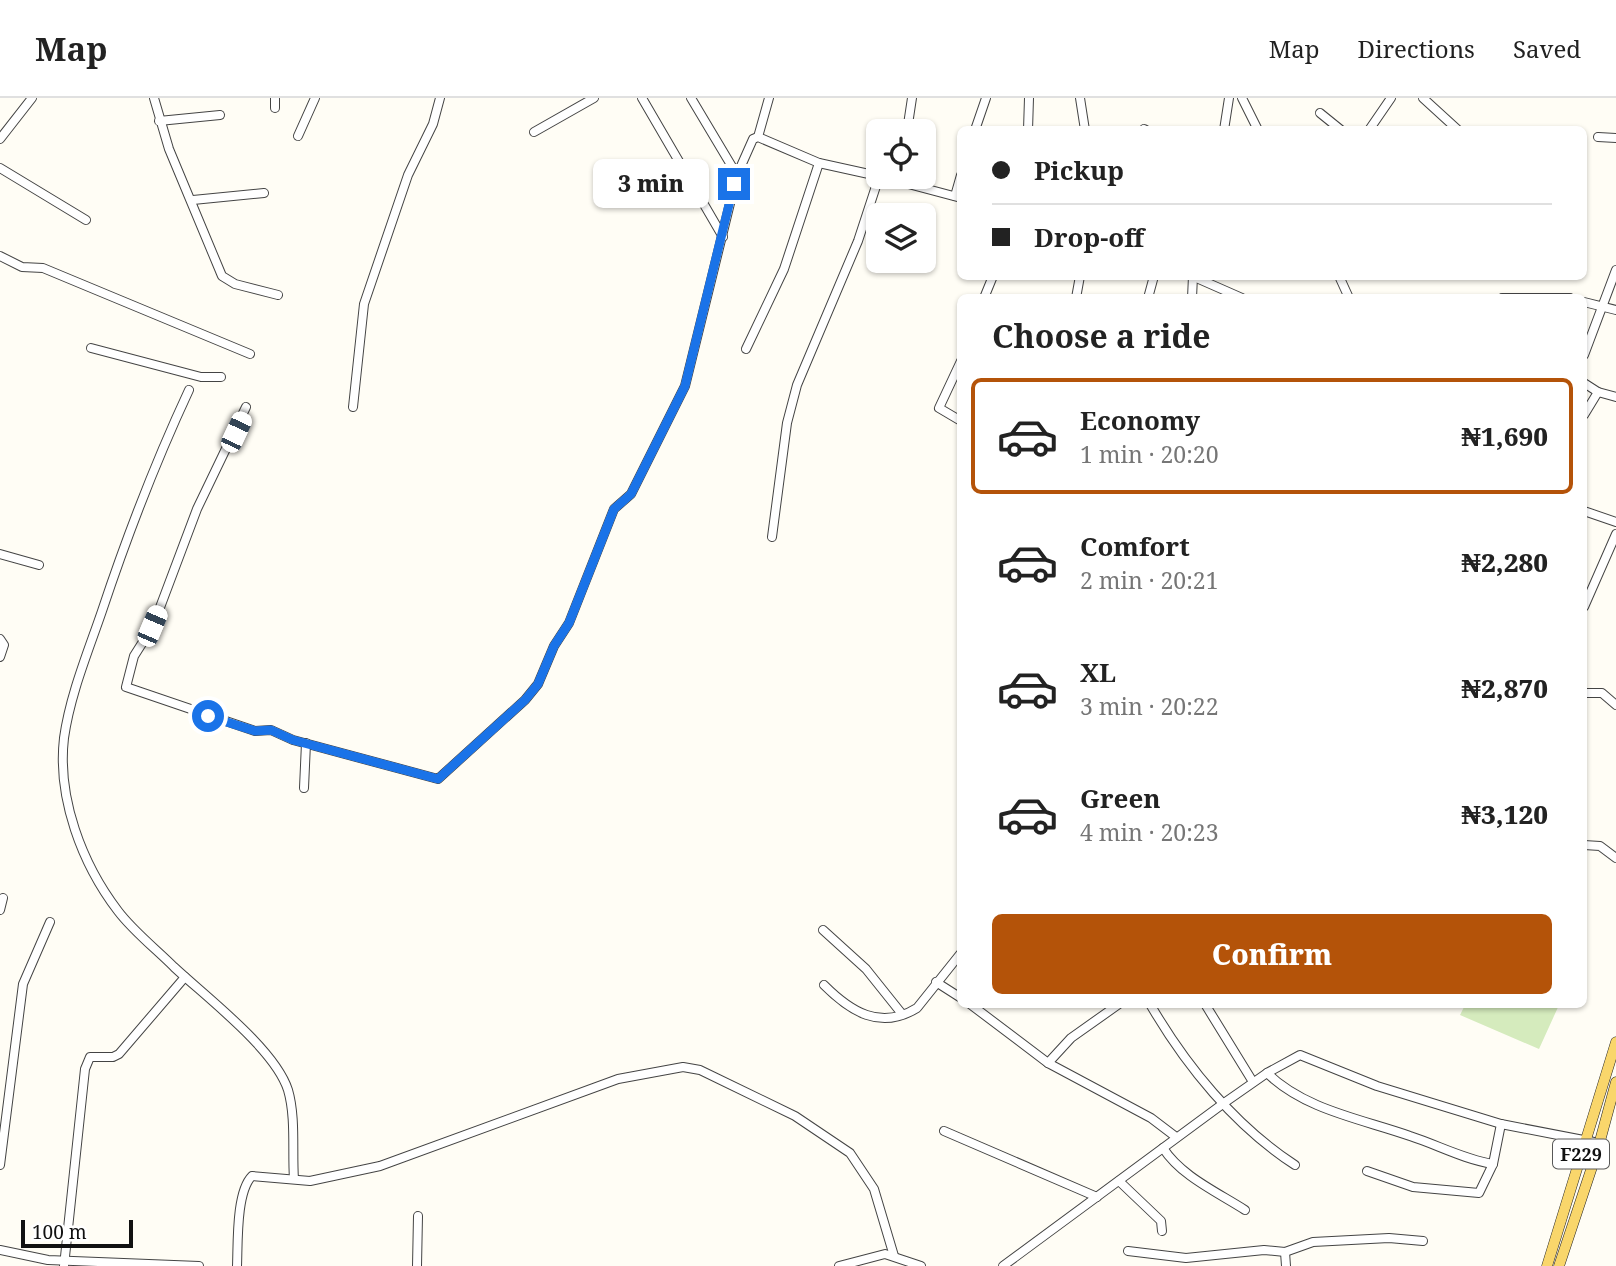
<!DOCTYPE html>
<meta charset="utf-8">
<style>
:root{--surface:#fff;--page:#f2f2f2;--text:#222;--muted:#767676;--line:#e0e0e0;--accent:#b45309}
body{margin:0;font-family:"Noto Serif",serif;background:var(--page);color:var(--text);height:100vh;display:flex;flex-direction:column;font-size:26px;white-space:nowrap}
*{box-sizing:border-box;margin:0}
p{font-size:23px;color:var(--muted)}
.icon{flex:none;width:38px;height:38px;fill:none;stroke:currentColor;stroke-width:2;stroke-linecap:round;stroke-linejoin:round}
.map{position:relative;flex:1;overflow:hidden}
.drawer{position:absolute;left:957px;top:196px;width:630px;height:714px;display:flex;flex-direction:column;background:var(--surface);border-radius:10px;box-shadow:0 2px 5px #0004}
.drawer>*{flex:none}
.hud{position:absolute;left:957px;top:28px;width:630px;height:154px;border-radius:10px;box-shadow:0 2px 5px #0004;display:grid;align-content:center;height:154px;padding:0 35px;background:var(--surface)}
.tools{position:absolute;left:866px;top:21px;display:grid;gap:14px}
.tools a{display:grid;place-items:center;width:70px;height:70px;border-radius:10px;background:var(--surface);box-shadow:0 2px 5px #0004;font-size:35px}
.scale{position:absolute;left:21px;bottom:18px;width:112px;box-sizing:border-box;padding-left:7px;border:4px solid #111;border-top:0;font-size:19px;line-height:24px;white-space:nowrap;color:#111;-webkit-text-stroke:5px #fff;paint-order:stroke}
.end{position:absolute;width:32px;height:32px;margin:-16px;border:9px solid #1a73e8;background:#fff;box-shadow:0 0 0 4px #fff}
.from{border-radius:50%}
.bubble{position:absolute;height:49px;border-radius:10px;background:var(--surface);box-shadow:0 2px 5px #0004;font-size:23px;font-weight:800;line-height:49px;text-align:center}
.car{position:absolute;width:21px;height:42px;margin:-21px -10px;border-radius:9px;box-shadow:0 0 5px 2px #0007;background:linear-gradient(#fff 24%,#345 0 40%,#fff 0 76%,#345 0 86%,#fff 0)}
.hud b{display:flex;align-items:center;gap:24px;height:66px;font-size:26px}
.hud b+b{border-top:2px solid var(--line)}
.hud i{width:18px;height:18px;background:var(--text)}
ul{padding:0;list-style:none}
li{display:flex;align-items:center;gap:21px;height:116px;margin:0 14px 10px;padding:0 21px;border:4px solid transparent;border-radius:10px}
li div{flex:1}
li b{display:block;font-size:26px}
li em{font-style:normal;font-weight:800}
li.current{border-color:var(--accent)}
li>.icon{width:63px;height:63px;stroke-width:1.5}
h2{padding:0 35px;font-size:32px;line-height:84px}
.button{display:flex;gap:14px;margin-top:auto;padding:14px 35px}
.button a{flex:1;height:80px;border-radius:10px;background:var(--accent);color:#fff;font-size:28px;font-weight:800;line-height:80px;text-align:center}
header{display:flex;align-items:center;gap:42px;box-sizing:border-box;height:98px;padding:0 35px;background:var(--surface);border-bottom:2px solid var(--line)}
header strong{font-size:33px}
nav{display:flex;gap:38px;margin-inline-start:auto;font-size:24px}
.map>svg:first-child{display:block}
</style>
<header>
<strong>Map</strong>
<nav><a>Map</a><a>Directions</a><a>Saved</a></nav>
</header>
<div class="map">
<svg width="1616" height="1168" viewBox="0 0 1616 1168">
<rect width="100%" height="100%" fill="#fffdf5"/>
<polygon fill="#d5ebbd" points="1465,907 1465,906 1559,907 1539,951 1460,917"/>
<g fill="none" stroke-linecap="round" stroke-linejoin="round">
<defs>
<g id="minor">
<polyline points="154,0 169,51 222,178 235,186 278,197"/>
<polyline points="275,0 275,10"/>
<polyline points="642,0 723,139"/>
<polyline points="691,0 737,77"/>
<polyline points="1080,0 1085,32"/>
<polyline points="1242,0 1258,32"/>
<polyline points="1423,0 1458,32"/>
<polyline points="1320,15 1341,32"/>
<polyline points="159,23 220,17"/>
<polyline points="1144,31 1146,32"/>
<polyline points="975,32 986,0"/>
<polyline points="1028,32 1029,0"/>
<polyline points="1224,32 1229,0"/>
<polyline points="1369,32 1391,0"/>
<polyline points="907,33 912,0"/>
<polyline points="534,34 594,0"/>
<polyline points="298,38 315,0"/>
<polyline points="758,39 769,0"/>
<polyline points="1598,39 1616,40"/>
<polyline points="0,41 32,0"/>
<polyline points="0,70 86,122"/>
<polyline points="882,79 961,100"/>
<polyline points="955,98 961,77"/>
<polyline points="193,102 264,95"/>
<polyline points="0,158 22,169 43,170 250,256"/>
<polyline points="1192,178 1242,200"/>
<polyline points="1339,178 1349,200"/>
<polyline points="984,200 993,178"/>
<polyline points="1076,200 1080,178"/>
<polyline points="1148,200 1154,178"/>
<polyline points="1192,200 1193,178"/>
<polyline points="1502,200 1570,200"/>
<polyline points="1584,204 1616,212"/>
<polyline points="91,250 201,279 221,279"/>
<polyline points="746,251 784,171 819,65"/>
<polyline points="1584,257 1616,172"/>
<polyline points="961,263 939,310 961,323"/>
<polyline points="1584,285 1598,294 1584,317"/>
<path d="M189,292C155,365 127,438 102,513C88,554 70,597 64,640C57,700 82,766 118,813C133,833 156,851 174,869C206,899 275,951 288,992C296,1019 292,1054 294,1081"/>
<polyline points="1598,294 1616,299"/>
<polyline points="246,309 197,411 153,528 134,558 126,589 255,633 271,632 293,642 438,681 525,602 538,586 554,548 569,525 614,411 631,396 685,288 737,77 753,41 758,39 819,65 878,78"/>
<polyline points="353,309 364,206 408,77 433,26 440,0"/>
<polyline points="1584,413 1616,424"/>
<polyline points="772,439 787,325 797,287 858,143 879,79"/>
<polyline points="0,456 39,467"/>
<polyline points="1584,509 1616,436"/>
<polyline points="0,541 4,547 0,559"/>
<polyline points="1584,595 1602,595 1616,607"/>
<polyline points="304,690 306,645"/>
<polyline points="1584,747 1600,748 1616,760"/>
<polyline points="0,812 3,800"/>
<polyline points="823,832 866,871 902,916"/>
<polyline points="936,884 961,900"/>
<path d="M824,887C850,913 880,933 917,910L961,855"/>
<polyline points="970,906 1048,965 1151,1020 1176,1039"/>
<path d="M1150,906C1186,968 1235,1028 1295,1067"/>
<polyline points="1205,906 1253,984"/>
<polyline points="1048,965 1071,940 1119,906"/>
<path d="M1267,975C1305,1012 1362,1021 1410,1038C1438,1047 1463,1061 1493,1066"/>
<polyline points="944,1033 1097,1099"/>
<path d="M1163,1050C1181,1078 1217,1094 1245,1112"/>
<polyline points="0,1067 23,886 50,824"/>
<polyline points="1367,1073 1413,1089 1479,1095 1493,1066 1501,1026"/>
<polyline points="1119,1083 1161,1123 1162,1133"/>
<polyline points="0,1152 48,1162 199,1168"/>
<polyline points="1128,1153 1186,1160 1264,1152 1285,1154 1313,1144 1389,1140 1423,1143"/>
<polyline points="1285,1154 1286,1168"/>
<polyline points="64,1168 85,971 90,959 113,959 119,956 185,879"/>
<path d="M237,1168C238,1145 236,1094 252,1078L310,1083L380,1068L618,981L683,969L700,972L795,1018L850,1055L874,1091L894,1158"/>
<polyline points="417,1168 418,1118"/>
<polyline points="839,1168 885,1156 921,1168"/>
<polyline points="1003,1168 1224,1005 1267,975 1300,957 1377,988 1501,1026 1599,1045"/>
</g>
<g id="major">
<polyline points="1547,1168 1616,944"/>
<polyline points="1559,1168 1597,1054 1616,984"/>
</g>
</defs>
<use href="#minor" stroke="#444" stroke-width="10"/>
<use href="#major" stroke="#222" stroke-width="11"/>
<use href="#minor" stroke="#fff" stroke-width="8"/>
<use href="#major" stroke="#f9d66b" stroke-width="10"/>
</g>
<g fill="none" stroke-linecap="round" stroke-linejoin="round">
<polyline stroke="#1a73e8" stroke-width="9" points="208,618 255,633 271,632 293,642 438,681 525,602 538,586 554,548 569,525 614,411 631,396 685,288 734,86"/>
</g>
<g text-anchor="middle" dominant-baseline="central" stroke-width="7" stroke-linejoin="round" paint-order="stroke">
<rect fill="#fff" stroke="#585858" stroke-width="2" x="1553" y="1041.5" width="56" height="29" rx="5"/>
<g font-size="18" font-weight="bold" fill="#111">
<text x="1581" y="1056">F229</text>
</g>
</g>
</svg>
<div class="tools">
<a><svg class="icon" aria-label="locate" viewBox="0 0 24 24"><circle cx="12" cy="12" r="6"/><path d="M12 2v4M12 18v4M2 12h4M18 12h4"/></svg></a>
<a><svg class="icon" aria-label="layers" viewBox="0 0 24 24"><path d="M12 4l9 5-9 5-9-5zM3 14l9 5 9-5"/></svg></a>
</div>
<div class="scale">100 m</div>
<i class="end from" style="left:208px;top:618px"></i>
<i class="end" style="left:734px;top:86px"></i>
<div class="bubble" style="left:593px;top:61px;width:116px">3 min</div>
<i class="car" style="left:236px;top:334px;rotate:25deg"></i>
<i class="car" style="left:152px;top:528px;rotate:23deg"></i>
<div class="hud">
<b><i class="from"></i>Pickup</b>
<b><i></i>Drop-off</b>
</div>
<section class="drawer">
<h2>Choose a ride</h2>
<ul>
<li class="current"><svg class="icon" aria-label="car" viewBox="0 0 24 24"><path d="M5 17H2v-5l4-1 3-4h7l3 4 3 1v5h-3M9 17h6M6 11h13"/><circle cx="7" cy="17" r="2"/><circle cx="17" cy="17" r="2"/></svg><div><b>Economy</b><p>1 min · 20:20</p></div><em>₦1,690</em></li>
<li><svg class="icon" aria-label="car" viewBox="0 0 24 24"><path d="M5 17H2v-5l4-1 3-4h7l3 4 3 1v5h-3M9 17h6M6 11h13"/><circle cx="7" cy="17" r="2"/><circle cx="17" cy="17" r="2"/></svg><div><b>Comfort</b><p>2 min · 20:21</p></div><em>₦2,280</em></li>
<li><svg class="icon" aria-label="car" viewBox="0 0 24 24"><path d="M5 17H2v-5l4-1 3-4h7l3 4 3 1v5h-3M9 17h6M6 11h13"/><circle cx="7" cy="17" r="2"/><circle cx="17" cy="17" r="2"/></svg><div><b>XL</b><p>3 min · 20:22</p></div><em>₦2,870</em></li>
<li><svg class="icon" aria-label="car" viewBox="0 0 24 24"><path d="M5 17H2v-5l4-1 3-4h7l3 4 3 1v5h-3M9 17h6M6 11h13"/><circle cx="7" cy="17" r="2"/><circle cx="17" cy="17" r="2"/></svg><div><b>Green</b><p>4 min · 20:23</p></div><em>₦3,120</em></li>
</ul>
<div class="button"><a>Confirm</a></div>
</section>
</div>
